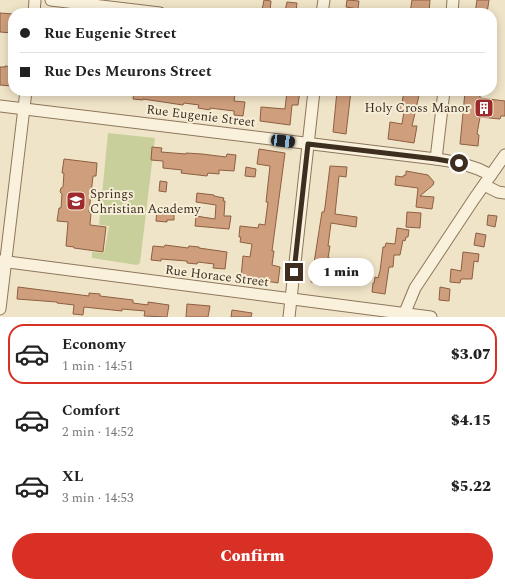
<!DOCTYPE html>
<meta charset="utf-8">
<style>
:root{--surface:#fff;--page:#f2f2f2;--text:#222;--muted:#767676;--line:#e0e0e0;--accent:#d93025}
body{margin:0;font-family:Spectral,serif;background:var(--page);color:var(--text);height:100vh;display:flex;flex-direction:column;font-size:15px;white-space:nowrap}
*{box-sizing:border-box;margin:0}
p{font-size:13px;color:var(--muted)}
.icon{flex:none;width:22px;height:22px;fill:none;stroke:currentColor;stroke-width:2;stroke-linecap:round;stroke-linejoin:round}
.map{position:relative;height:317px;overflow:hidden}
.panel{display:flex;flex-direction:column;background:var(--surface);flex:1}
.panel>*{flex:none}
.hud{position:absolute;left:8px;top:8px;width:489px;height:88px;border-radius:16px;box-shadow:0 2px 10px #0003;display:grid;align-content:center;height:88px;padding:0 12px;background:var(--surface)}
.end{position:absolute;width:18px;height:18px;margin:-9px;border:5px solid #3d2e20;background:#fff;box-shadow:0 0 0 2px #fff}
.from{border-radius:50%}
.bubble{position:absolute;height:28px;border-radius:14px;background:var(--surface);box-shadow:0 2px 10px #0003;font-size:13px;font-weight:800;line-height:28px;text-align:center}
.car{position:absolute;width:12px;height:24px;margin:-12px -6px;border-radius:5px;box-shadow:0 0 3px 1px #0007;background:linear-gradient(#222 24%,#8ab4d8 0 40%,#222 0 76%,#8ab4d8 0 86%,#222 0)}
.hud b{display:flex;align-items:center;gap:14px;height:38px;font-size:15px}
.hud b+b{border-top:1px solid var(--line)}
.hud i{width:10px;height:10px;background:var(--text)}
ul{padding:7px 0 0;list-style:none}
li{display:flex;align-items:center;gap:12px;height:60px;margin:0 8px 6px;padding:0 4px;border:2px solid transparent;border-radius:16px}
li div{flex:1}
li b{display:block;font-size:15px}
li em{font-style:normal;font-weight:800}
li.selected{border-color:var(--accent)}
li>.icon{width:36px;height:36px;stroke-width:1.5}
.primary-button{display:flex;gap:8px;margin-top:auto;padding:8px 12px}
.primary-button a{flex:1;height:46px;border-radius:24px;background:var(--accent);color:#fff;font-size:16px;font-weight:800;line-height:46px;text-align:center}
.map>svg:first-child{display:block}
</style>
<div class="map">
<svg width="505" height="317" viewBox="0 0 505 317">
<rect width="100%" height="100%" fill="#f0e4c8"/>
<polygon fill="#c9cf9b" points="108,133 155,138 140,263 137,265 92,258 92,252 104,253 109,226 99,225"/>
<g fill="#cf9f7d" stroke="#8d5f41">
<polygon points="264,0 271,1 270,11 262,10"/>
<polygon points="347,0 359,1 358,9 346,7"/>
<polygon points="412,0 430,0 429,13 410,13"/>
<polygon points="477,0 489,0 487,13 475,13"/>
<polygon points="287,2 297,3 296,12 285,11"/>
<polygon points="0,13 13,14 13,33 0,32"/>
<polygon points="5,66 13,67 11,86 0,85 0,67 5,67"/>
<polygon points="134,91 183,91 200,93 200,91 212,91 235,95 234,101 245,102 243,116 234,115 234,111 210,108 210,110 198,108 199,105 184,103 183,105 143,99 143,100 133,99"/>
<polygon points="287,91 300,91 298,105 292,105 290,125 260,121 261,107 285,109"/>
<polygon points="337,91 351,91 346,134 333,132"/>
<polygon points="404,91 420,91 412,126 417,126 414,143 388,139 390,122 402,124 404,111 398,110 399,102 402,103"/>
<polygon points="465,92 480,94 480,98 505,101 505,116 501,116 500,119 480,117 477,134 479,135 478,146 460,144"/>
<polygon points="152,147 162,148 161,152 186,154 186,153 202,154 226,157 227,154 236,155 234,171 219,170 219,174 208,173 207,176 181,173 182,170 163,168 163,161 151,160"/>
<polygon points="259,149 285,153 272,251 274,251 272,265 280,267 278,283 241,277 243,256 250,257 252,244 240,242 241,237 239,237 240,226 258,228 259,224 265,225 268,202 266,202 270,166 257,164"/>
<polygon points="64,159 97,163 96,176 93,176 89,212 91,213 90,225 106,227 103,252 74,248 74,247 66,246 68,222 57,221 59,208 61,208 62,194 60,192 61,188 63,187 64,173 62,173"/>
<polygon points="330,166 347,167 346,177 339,176 335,214 357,217 356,227 331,223 328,246 330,246 328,258 330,258 328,276 332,276 331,284 311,282 322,212 324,212 325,207"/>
<polygon points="246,167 256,169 255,177 245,176"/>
<polygon points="406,171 428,175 434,182 433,185 420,196 434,197 432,209 416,207 418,188 395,185 396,176 403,177 404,175 406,175"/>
<polygon points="160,181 167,182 166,192 159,191"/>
<polygon points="197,193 214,195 214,196 224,198 223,201 225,201 224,216 231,216 229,229 195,226 196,216 215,219 216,205 196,202"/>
<polygon points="157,208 168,209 168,212 174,212 174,220 167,220 167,222 156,221"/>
<polygon points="407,212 421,213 420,228 406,227"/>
<polygon points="488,215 497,216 495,227 487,225"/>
<polygon points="397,228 409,230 408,237 406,237 405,241 403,240 400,255 394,255 393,267 389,267 385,294 372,292 373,283 374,283 375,277 378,278 380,271 383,247 385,247 386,243 395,244"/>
<polygon points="476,233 486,235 484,247 474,245"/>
<polygon points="165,245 188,248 189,246 199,247 199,248 227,252 225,269 213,268 214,264 198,262 197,264 187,263 187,261 161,259 161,261 151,260 153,246 164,247"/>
<polygon points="463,252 479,254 478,262 474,261 472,279 461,279 460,283 450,282 451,269 461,271"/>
<polygon points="18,287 89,296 89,293 100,294 100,296 133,300 133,303 148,305 148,302 169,305 167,317 144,316 145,311 122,309 122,311 84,307 83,315 73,314 74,305 57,303 57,302 17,299"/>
<polygon points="440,287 450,289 449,301 439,300"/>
<polygon points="187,304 210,306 208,317 186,317"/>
<polygon points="232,310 252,313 251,317 231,317"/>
</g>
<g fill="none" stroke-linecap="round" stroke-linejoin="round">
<defs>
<g id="minor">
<polyline points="51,0 160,13"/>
<polyline points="34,13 35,0"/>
<polyline points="322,13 324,0"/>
<polyline points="452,13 453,0"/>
<path d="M0,106L436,159C457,162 472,165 491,175"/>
<polyline points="436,159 444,91"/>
<polyline points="484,185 498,192 505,193"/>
<polyline points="0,261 431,317"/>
<polyline points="0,309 26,91"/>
<polyline points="289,317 314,91"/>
<polyline points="403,317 415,288 474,199 505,155"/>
</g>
</defs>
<use href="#minor" stroke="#8d765c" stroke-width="13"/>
<use href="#minor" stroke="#faf1dc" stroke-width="11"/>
</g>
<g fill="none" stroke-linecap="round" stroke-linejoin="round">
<polyline stroke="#3d2e20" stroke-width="5" points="294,272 308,144 436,159 459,163"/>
</g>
<defs>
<symbol id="building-square" viewBox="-11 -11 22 22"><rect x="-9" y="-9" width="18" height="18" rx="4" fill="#9e2a2b" stroke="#f7eed8"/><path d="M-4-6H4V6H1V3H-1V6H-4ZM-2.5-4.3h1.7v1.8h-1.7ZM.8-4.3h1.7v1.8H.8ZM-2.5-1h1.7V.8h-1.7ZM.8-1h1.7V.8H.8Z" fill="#fff"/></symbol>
<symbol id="school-square" viewBox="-11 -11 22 22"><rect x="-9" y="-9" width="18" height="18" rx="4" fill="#9e2a2b" stroke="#f7eed8"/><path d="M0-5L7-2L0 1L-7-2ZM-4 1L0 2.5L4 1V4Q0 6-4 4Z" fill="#fff"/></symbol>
</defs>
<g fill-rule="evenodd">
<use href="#building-square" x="473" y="97" width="22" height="22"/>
<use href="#school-square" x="65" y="190" width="22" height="22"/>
</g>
<g text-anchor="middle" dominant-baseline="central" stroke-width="4" stroke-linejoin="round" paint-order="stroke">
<g font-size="13" fill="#3d2e20" stroke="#f7eed8" text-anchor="end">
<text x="470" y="108">Holy Cross Manor</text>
<text x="90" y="194" text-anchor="start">Springs<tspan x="90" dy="15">Christian Academy</tspan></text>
</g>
<g font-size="13" fill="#3d2e20" stroke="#f7eed8">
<text transform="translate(201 116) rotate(7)">Rue Eugenie Street</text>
<text transform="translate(217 276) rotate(7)">Rue Horace Street</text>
</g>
</g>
</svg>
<i class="end from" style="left:459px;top:163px"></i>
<i class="end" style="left:294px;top:272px"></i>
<div class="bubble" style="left:308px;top:258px;width:66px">1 min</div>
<i class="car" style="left:283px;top:141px;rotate:97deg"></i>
<div class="hud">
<b><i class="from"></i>Rue Eugenie Street</b>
<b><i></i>Rue Des Meurons Street</b>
</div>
</div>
<section class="panel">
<ul>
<li class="selected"><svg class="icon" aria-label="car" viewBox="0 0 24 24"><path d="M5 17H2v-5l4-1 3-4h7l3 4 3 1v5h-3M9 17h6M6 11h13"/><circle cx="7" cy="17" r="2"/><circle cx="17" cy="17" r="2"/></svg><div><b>Economy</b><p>1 min · 14:51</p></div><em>$3.07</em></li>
<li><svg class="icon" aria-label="car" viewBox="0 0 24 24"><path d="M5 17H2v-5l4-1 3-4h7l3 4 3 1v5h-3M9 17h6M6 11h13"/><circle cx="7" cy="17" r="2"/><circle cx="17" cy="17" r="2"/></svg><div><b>Comfort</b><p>2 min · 14:52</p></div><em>$4.15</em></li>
<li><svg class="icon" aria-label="car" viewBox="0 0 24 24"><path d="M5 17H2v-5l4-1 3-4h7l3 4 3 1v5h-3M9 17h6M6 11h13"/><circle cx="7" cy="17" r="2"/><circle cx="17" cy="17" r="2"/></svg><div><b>XL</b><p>3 min · 14:53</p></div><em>$5.22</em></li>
</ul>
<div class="primary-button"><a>Confirm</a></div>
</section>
